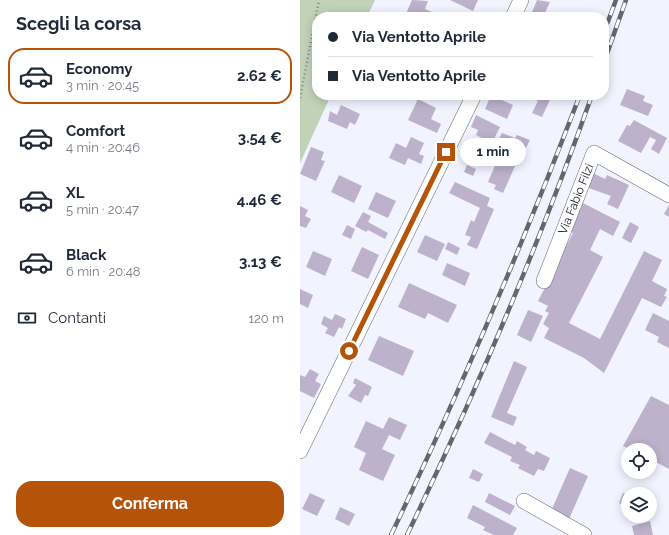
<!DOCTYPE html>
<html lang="it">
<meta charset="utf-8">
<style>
:root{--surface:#fff;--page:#f2f2f3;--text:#1f2937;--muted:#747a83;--line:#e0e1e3;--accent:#b45309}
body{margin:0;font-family:Raleway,sans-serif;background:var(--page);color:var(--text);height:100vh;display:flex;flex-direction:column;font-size:15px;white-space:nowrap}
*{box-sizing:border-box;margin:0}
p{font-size:13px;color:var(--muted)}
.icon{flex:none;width:22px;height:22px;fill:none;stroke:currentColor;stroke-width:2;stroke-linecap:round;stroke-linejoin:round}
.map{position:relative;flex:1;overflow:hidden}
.side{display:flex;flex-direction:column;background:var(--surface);width:300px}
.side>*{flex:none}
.top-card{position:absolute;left:12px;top:12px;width:297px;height:88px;border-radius:16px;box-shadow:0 2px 10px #0003;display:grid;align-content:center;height:88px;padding:0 16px;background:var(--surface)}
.tools{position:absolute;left:321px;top:443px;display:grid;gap:8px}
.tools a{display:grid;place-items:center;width:36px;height:36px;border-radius:50%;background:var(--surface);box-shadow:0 2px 10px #0003;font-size:20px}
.end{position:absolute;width:18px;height:18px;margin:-9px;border:5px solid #b45309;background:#fff;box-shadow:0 0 0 2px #fff}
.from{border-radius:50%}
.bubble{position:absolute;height:28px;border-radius:14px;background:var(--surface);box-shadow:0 2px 10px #0003;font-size:13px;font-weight:700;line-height:28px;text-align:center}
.top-card b{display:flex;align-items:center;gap:14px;height:38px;font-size:15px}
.top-card b+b{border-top:1px solid var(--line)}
.top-card i{width:10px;height:10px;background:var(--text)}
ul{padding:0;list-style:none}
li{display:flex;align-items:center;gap:12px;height:56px;margin:0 8px 6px;padding:0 8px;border:2px solid transparent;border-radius:16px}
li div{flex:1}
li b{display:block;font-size:15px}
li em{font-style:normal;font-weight:700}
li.selected{border-color:var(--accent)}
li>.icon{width:36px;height:36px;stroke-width:1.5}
h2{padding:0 16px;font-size:18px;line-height:48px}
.pay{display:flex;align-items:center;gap:10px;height:44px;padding:0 16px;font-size:15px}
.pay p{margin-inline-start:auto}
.cta{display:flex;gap:8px;margin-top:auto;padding:8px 16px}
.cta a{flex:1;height:46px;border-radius:16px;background:var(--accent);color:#fff;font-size:16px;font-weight:700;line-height:46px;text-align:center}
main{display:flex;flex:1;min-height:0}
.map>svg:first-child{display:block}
</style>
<main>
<section class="side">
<h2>Scegli la corsa</h2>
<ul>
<li class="selected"><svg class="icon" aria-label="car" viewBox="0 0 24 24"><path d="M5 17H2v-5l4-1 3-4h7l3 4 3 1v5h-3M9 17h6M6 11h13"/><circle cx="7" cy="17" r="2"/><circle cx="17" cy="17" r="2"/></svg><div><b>Economy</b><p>3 min · 20:45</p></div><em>2.62 €</em></li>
<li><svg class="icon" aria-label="car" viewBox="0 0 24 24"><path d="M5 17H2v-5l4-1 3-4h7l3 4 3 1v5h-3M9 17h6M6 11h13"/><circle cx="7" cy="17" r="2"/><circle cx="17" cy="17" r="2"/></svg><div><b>Comfort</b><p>4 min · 20:46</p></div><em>3.54 €</em></li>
<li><svg class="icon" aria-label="car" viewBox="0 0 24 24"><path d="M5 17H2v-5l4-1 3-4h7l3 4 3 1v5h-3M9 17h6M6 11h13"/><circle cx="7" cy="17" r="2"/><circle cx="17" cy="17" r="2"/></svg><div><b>XL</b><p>5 min · 20:47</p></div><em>4.46 €</em></li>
<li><svg class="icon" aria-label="car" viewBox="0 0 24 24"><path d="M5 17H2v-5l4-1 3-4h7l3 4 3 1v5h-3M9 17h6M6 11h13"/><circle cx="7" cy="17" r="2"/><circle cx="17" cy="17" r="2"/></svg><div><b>Black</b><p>6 min · 20:48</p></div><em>3.13 €</em></li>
</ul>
<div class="pay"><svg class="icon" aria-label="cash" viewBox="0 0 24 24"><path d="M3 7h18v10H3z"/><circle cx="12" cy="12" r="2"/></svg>Contanti<p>120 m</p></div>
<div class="cta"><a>Conferma</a></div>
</section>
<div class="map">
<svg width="369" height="535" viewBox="0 0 369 535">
<rect width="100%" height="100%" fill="#f1f4ff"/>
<polygon fill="#c2d2b8" points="0,0 75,0 67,17 17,17 17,95 31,95 0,163"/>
<g fill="#bdb1cb">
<polygon points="112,0 128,1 125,9 134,13 132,17 105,16"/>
<polygon points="150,0 178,0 173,11"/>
<polygon points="237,0 250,2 244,15 250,17 230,17"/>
<polygon points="327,89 345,96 343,101 353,105 348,116 320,105"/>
<polygon points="191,95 213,105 207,119 185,109"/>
<polygon points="232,95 252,95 242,117 232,113 238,101 231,98"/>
<polygon points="118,99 136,108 131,119 141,124 137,133 108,120"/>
<polygon points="41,105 60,114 55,125 50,122 47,129 28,121 30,111 37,115"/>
<polygon points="176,115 200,127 192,143 176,135 178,130 171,127"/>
<polygon points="334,120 367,138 359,154 351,149 356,140 350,137 341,153 318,141 327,125 330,126"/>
<polygon points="202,133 215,138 217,135 230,140 226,148 219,145 217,148 199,139"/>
<polygon points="111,137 124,143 119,154 124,156 121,164 108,158 105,165 89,158 96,143 106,148"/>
<polygon points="11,147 24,152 21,160 25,161 16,181 0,174"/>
<polygon points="207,160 216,164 203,193 194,189 196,185 188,182 197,161 205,164"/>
<polygon points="167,165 176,169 173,176 164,172"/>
<polygon points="293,173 305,179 307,175 329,185 318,209 307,204 311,196 286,187"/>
<polygon points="39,175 62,186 54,203 31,192"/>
<polygon points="155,182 190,198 187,206 194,209 177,249 167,245 171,237 165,235 171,220 174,222 180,208 149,193"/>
<polygon points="76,192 96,201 88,218 68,209"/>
<polygon points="283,203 320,222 313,236 300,229 290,250 303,257 269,323 300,339 344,251 362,260 352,281 367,289 364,296 367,297 361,307 342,298 304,373 284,358 244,338 249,328 243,324 249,313 245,311 248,306 238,301 273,233 269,231"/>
<polygon points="369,205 369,217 364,214"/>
<polygon points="0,206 8,210 5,216 11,219 6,228 0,226"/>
<polygon points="63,212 71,216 68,222 88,233 85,239 68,230 66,232 55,226"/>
<polygon points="330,222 339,227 331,243 322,238"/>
<polygon points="47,225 55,229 51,239 42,235"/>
<polygon points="125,235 145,244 137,261 117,252"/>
<polygon points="148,242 160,248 157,255 145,249"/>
<polygon points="62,247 79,255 68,279 51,271"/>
<polygon points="13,251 32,259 25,276 6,267"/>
<polygon points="147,263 170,273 165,286 142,275"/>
<polygon points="109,283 157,305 148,323 128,313 125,319 98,307"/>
<polygon points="0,289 13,295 8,308 0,304"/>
<polygon points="228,310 243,316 231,342 217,335"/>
<polygon points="353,313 369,321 369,348 357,342 359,337 345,330"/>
<polygon points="35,314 46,319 42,329 39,327 34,337 25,333 28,328 21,324 24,316 32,320"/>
<polygon points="79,336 114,351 103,376 68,360"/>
<polygon points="214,361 227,367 207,413 217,417 213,426 191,417"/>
<polygon points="10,369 19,374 15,381 21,384 14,398 0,391 0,375 5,377"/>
<polygon points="55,378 72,387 68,396 65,395 61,403 48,396 56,385 53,383"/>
<polygon points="351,396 369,405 369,469 350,459 350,450 331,450 323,446"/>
<polygon points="89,417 107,425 100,440 89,435 82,449 95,455 83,481 59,470 66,453 54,447 66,421 83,429"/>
<polygon points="190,432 215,445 217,441 227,447 225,450 234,455 236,451 250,458 244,471 238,469 234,476 218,468 220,465 210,461 212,457 184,443"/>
<polygon points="270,468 288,476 269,519 251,511"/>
<polygon points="173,469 183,474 179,482 169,478"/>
<polygon points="10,493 25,500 17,516 2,509"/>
<polygon points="189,493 215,506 210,515 185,502"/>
<polygon points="323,493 328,496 328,508 319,503"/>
<polygon points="173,505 217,528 213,535 194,535 183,530 185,527 167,518"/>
<polygon points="40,507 55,514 49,526 35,519"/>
<polygon points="350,521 353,535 334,535 332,526"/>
</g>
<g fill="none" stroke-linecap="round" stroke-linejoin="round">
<defs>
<g id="street">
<polyline points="213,17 221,0"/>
<polyline points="244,281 294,153 369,195"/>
<polyline points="0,451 174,95"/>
<polyline points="224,501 284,535"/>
</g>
</defs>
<use href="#street" stroke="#676a73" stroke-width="16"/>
<polyline stroke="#7d7f86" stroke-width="2.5" stroke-dasharray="1 3" stroke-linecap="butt" points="0,98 19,0"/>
<use href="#street" stroke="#fff" stroke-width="15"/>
<defs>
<g id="rail">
<polyline points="304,32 316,0"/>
<polyline points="304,62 326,0"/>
<path d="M91,535C160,391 223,244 280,95"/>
<path d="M107,535C176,392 239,245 292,95"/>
</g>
</defs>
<use href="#rail" stroke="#65676d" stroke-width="4.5"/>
<use href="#rail" stroke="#fff" stroke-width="3" stroke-dasharray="9" stroke-linecap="butt"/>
</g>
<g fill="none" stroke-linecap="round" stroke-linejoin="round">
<polyline stroke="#b45309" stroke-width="5" points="49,351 146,152"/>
</g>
<g text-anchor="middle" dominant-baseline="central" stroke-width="3.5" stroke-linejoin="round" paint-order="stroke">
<g font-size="12" fill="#1d1e22" stroke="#fff">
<text transform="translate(276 199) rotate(-68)">Via Fabio Filzi</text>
</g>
</g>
</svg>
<div class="tools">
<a><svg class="icon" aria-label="locate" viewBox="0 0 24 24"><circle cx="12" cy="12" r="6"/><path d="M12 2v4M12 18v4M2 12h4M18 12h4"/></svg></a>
<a><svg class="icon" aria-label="layers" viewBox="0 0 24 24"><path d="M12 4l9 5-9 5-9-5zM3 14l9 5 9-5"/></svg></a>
</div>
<i class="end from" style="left:49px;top:351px"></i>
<i class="end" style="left:146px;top:152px"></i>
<div class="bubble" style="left:160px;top:138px;width:66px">1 min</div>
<div class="top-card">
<b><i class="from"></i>Via Ventotto Aprile</b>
<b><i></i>Via Ventotto Aprile</b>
</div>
</div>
</main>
